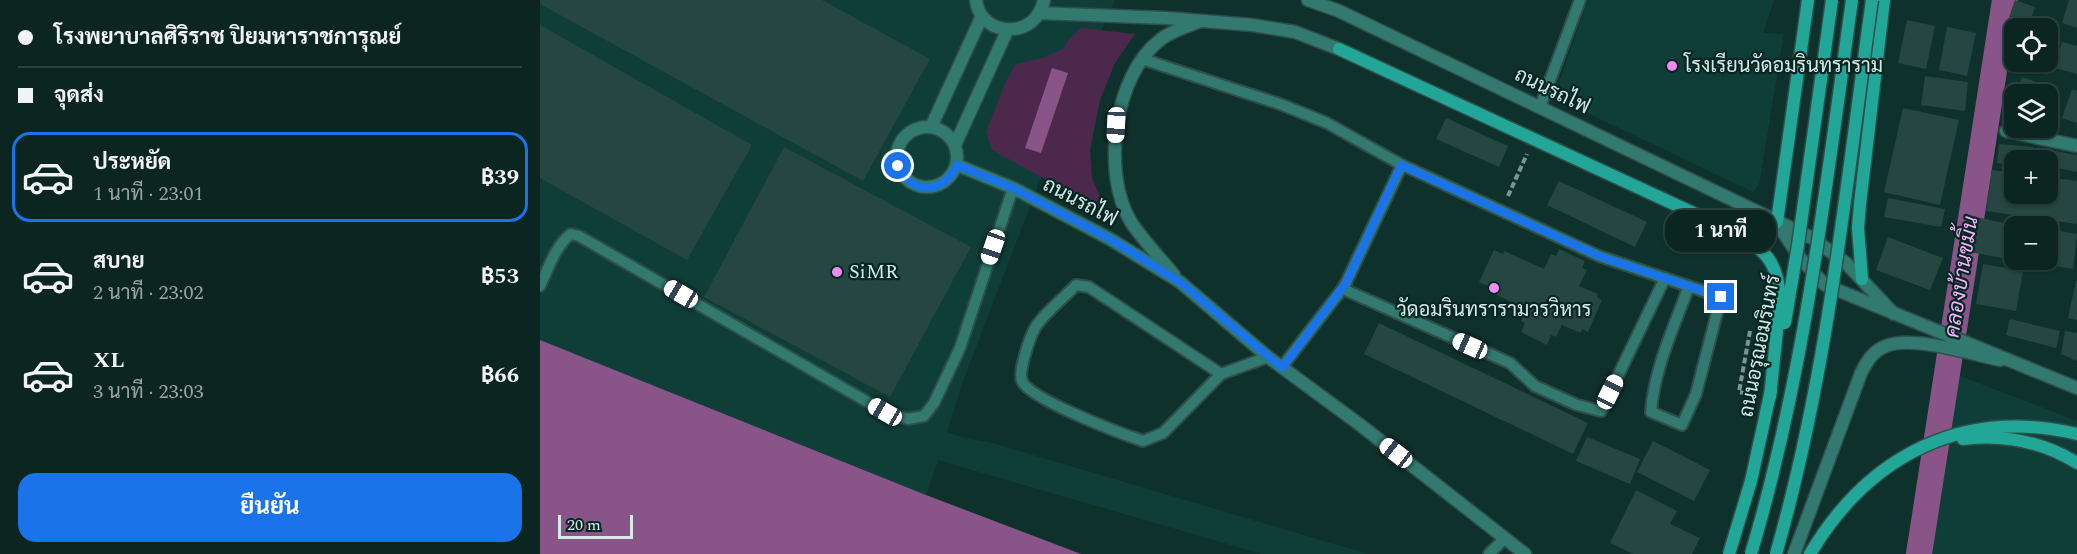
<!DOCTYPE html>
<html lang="th">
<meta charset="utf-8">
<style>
:root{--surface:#0b2521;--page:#142d2a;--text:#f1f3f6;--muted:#9aa5a5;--line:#2b423f;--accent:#1a73e8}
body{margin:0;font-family:Spectral,Sarabun,serif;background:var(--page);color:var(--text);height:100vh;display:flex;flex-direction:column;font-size:22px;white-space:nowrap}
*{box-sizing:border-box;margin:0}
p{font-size:20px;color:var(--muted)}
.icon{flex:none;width:33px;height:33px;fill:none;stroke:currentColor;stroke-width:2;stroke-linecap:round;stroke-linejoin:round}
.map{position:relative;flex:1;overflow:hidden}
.sheet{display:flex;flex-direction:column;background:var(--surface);width:540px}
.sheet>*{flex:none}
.guide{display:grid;align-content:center;height:132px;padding:0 18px;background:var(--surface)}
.fabs{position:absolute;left:1464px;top:18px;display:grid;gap:12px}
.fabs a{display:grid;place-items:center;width:54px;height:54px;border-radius:12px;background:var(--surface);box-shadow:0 2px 4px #0004,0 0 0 2px var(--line);font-size:30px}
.scale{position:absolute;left:18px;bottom:15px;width:75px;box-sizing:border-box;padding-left:6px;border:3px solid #d7e9e6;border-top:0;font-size:16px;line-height:21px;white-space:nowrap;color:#d7e9e6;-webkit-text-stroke:4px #042723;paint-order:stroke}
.end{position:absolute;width:27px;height:27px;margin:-14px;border:8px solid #1a73e8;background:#fff;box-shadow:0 0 0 3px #fff}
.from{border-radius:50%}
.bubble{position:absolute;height:42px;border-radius:18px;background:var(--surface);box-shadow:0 2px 4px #0004,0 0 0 2px var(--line);font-size:20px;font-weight:700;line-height:42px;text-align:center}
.car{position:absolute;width:18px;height:36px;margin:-18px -9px;border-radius:8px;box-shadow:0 0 4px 2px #0007;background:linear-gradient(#fff 24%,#345 0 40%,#fff 0 76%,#345 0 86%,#fff 0)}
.guide b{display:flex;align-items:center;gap:21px;height:57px;font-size:22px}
.guide b+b{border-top:2px solid var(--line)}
.guide i{width:15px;height:15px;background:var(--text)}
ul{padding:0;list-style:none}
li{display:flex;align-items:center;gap:18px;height:90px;margin:0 12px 9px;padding:0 6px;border:3px solid transparent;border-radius:18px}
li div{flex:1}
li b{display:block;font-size:22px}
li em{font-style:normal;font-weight:700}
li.active{border-color:var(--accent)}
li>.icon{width:54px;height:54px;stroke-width:1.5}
.button{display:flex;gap:12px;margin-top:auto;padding:12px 18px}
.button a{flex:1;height:69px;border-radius:18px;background:var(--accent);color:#fff;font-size:24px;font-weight:700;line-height:69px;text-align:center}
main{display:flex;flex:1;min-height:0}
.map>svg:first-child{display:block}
</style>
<main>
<section class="sheet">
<div class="guide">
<b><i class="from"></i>โรงพยาบาลศิริราช ปิยมหาราชการุณย์</b>
<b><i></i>จุดส่ง</b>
</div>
<ul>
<li class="active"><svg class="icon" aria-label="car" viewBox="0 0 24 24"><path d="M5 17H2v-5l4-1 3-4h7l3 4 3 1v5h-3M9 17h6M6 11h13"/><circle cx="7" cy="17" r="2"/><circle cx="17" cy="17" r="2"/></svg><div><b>ประหยัด</b><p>1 นาที · 23:01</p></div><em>฿39</em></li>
<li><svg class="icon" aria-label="car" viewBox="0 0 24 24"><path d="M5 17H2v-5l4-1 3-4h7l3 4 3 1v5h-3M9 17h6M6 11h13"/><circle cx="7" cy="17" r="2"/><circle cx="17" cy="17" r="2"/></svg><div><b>สบาย</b><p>2 นาที · 23:02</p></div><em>฿53</em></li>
<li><svg class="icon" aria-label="car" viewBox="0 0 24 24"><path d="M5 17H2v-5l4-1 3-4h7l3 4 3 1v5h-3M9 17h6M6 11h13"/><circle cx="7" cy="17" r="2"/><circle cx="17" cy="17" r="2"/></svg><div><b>XL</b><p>3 นาที · 23:03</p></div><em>฿66</em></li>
</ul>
<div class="button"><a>ยืนยัน</a></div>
</section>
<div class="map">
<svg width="1537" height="554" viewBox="0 0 1537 554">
<rect width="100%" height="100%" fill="#0f312c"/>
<g fill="#0f3e39">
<polygon points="0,0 575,0 538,81 422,384 407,432 423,438 452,443 828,554 722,554 398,460 386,495 0,340"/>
<polygon points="1048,0 1234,0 1223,33 1244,34 1219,185 1213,192 1014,97"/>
<polygon points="1418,375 1537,421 1537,554 1392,554"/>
</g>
<polygon fill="#4c284c" points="541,28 595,34 575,63 560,100 550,150 552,178 567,213 452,150 446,132 466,81 476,64 503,58 523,49 530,38"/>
<g fill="#895589">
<polygon points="512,68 528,73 501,153 485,148"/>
<polygon points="0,340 386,495 541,554 0,554"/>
</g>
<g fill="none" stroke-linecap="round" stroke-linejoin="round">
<polyline stroke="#895589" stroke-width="26" points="1379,554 1465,0"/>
</g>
<g fill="#254641">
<polygon points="0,0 282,0 390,59 323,181 0,4"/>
<polygon points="1475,0 1495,7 1489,24 1469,17"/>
<polygon points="1529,0 1537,0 1537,28 1522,23"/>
<polygon points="1367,20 1395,26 1386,69 1358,63"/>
<polygon points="0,25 212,145 147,260 0,178"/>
<polygon points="1407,27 1436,33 1427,76 1399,70"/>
<polygon points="1522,42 1537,46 1537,74 1515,68"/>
<polygon points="1508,46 1515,48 1507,75 1473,65 1475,62 1508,62"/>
<polygon points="1385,76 1428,82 1425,111 1381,105"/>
<polygon points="1482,77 1515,89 1508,110 1508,94 1476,94"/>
<polygon points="1532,89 1537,91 1537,123 1522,118"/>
<polygon points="1363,108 1419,120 1400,205 1344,192"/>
<polygon points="906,118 968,146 959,167 896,139"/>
<polygon points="1459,144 1493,147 1492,160 1474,160 1474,165 1457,163"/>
<polygon points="244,147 431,247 350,397 164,297"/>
<polygon points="1504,149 1537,155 1537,172 1508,166 1508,160 1502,160"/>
<polygon points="1452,170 1474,173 1474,194 1508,194 1508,177 1537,181 1537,224 1446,211"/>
<polygon points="1019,181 1107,222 1095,247 1007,205"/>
<polygon points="1348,198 1405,209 1401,227 1344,217"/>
<polygon points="1436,217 1469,224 1462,258 1430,252"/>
<polygon points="1472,223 1482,225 1474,226 1474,260 1465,258"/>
<polygon points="1508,229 1537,234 1533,269 1500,263 1501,260 1508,260"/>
<polygon points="1348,237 1403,258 1390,290 1336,270"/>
<polygon points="1019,249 1045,261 1042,268 1047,270 1039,286 1058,294 1057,297 1062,300 1048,332 1042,329 1041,333 1022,325 1016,337 1011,335 1007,345 981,332 985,323 981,321 986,309 946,290 948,286 939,282 954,250 963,254 964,251 1004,269 1011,254 1016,256"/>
<polygon points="1443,264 1483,271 1476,311 1436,304"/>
<polygon points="1536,281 1537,281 1537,320 1528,318"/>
<polygon points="1470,319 1520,331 1516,348 1466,335"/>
<polygon points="839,323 1048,423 1033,454 824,354"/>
<polygon points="1525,331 1537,333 1537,361 1521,354"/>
<polygon points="1047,437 1100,459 1090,484 1036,461"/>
<polygon points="1113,441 1170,470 1154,501 1097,472"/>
<polygon points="1096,490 1137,511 1130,524 1160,538 1152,554 1093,554 1070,543"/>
</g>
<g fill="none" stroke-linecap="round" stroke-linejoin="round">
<defs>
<g id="service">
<path d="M602,59L740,104L787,123L862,165L1059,256L1181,297L1156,394L1142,425L1111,412C1114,369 1134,327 1149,286"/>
<polyline points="1000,107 1040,0"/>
<polyline points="862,165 803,289 970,363 995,386 1037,405 1061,411 1125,278"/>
<path d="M0,286C8,269 16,245 31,234L39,236L345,412L368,419L384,416L394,403L420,348L473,188"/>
<polyline points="742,367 806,284"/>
<path d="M681,374L549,287L536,285C526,296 502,315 495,328C490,337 478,371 482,381C489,399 582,434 603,441L623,433L681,374L728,357"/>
<polyline points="949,554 965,538"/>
</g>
<g id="minor">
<polyline points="499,13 626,18 712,25 755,32 799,49"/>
<circle cx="387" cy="157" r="30"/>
<polyline points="391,127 442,16"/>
<polyline points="1466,131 1537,146"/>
<polyline points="415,145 467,31"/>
<polyline points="417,165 473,188 570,239 640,282 728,357 819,424 985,554"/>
<path d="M634,275C620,258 603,240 591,222C561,173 574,75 620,40C631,31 648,26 661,21"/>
<path d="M1254,554L1321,373C1327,361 1333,351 1346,346C1371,335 1432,354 1460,360"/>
</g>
<g id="tertiary">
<path d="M436,0C439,32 483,40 499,13C501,10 503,4 504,0"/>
<polyline points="768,0 799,11 1272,238 1306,263 1354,314"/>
<polyline points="1237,223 1261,259 1285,285 1537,388"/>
</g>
<g id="secondary">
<polyline points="1237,222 1268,0"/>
<polyline points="1322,279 1318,228 1320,204 1344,0"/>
<path d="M1423,439C1463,434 1503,442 1537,463"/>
<path d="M1270,554C1329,455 1423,407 1537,434"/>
</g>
</defs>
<use href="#service" stroke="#2f4e4a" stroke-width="14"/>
<use href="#minor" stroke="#2f4e4a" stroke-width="15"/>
<use href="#tertiary" stroke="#2f4e4a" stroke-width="15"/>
<use href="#secondary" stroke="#2f4e4a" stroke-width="15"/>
<g stroke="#7c9592" stroke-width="4" stroke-dasharray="6 3" stroke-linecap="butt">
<polyline points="968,196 987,154"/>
<polyline points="1210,331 1199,392 1214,395"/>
</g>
<use href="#service" stroke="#327a70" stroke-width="10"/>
<use href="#minor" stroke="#327a70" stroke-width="12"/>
<use href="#tertiary" stroke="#327a70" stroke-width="12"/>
<use href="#secondary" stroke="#21a698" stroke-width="12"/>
<defs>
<g id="secondary-bridge">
<path d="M799,49L1190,230C1225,249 1239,261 1240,302L1230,397"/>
<polyline points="1245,323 1258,245 1292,0"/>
<polyline points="1189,554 1211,481 1231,390"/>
<path d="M1211,554C1265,373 1286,186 1312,0"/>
<path d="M1236,554C1288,373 1306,186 1332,0"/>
</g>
</defs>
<use href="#secondary-bridge" stroke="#2f4e4a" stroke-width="15" stroke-linecap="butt"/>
<use href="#secondary-bridge" stroke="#21a698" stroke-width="12"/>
</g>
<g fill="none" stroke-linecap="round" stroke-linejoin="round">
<path stroke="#1a73e8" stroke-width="8" d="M358,166C372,196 404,194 417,165L473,188L570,239L640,282L742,368L806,283L861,165L1059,256L1181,297"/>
</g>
<g fill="#f28af2" stroke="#042723" stroke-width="2">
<circle cx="1132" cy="66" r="6"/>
<circle cx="297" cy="272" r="6"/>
<circle cx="954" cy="288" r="6"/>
</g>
<g text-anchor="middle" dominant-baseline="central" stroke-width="4.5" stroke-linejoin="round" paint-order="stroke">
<g font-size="20" fill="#d7e9e6" stroke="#042723" text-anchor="start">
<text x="1144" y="66">โรงเรียนวัดอมรินทราราม</text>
<text x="309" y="272">SiMR</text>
<text x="954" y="310" text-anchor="middle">วัดอมรินทรารามวรวิหาร</text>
</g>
<g font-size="20" fill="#d7e9e6" stroke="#042723">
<text transform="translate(1012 91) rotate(26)">ถนนรถไฟ</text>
<text transform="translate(540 202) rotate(28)">ถนนรถไฟ</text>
<text transform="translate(1220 346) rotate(-79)">ถนนอรุณอมรินทร์</text>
</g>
<g font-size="21" font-style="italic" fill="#feb1fd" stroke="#042723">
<text transform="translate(1422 277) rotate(-81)">คลองบ้านขมิ้น</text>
</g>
</g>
</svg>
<div class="fabs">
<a><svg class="icon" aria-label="locate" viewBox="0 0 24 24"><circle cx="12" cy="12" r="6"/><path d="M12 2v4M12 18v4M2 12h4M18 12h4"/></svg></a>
<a><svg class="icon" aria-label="layers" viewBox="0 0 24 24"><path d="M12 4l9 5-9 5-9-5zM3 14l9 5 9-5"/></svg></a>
<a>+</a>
<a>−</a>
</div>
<div class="scale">20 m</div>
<i class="end from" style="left:358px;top:166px"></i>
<i class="end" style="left:1181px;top:297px"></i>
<div class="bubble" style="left:1125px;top:210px;width:111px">1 นาที</div>
<i class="car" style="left:576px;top:125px;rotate:183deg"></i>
<i class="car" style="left:453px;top:247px;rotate:199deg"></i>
<i class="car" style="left:141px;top:294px;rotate:300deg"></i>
<i class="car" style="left:930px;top:346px;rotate:294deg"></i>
<i class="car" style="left:1070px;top:392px;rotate:26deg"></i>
<i class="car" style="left:345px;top:412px;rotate:300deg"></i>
<i class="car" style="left:856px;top:453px;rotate:308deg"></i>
</div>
</main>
